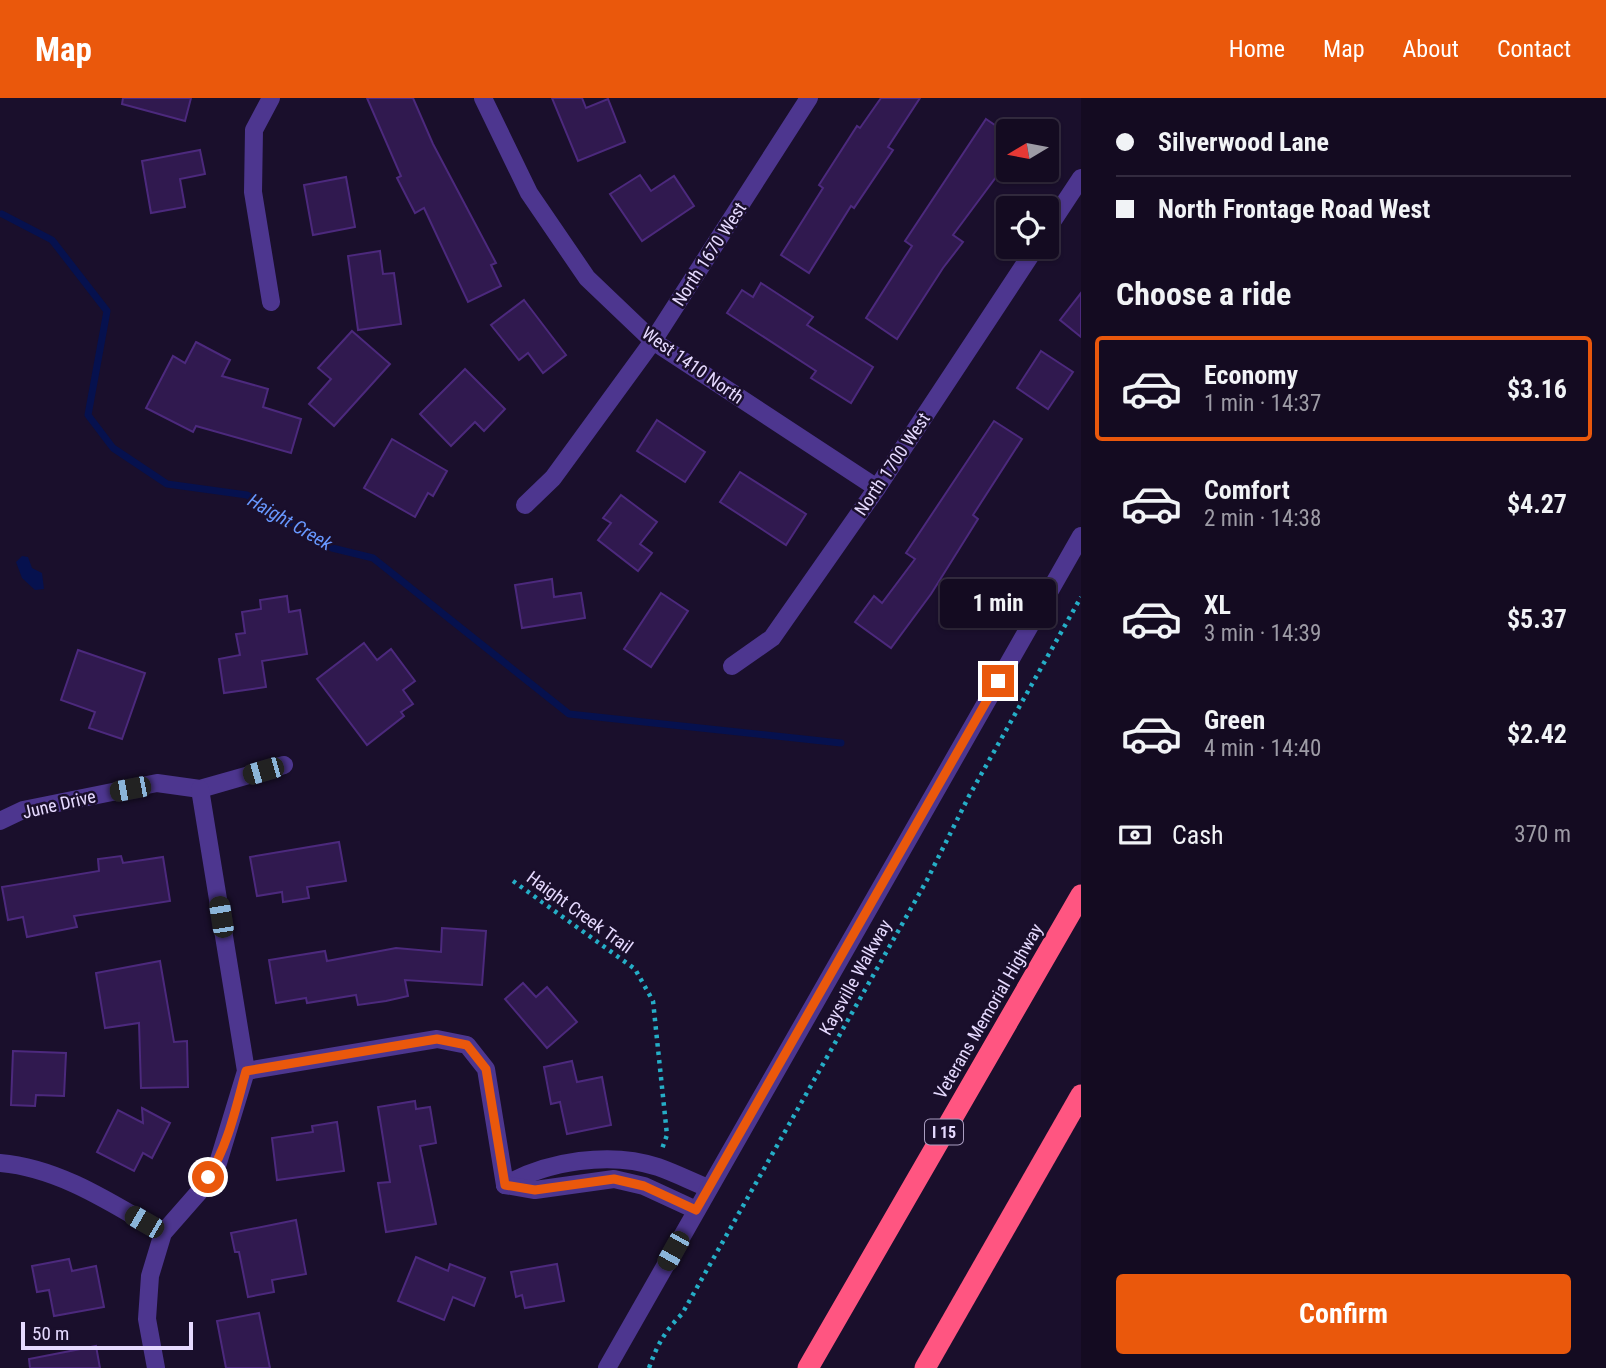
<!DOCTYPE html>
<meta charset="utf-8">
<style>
:root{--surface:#140b21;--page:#21192e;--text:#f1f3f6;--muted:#9d9ba5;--line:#332b3f;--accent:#ea580c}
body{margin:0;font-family:"Roboto Condensed",sans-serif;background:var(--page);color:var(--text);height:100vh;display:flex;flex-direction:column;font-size:26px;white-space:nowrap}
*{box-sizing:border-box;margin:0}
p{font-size:23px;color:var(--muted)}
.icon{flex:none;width:38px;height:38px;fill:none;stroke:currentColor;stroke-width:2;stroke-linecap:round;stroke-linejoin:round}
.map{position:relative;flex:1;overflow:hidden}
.drawer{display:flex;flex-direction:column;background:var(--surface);width:525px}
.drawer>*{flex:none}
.guide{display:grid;align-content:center;height:154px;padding:0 35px;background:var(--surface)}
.needle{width:46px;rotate:260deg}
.controls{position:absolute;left:996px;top:21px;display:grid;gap:14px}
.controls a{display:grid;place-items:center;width:63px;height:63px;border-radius:7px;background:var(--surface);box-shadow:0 2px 5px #0004,0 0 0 2px var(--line);font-size:35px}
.scale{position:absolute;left:21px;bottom:18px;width:172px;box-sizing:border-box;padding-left:7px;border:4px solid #e6daff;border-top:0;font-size:19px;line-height:24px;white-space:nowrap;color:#e6daff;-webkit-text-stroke:5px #1a0f2c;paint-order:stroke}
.end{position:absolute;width:32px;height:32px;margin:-16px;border:9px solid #ea580c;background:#fff;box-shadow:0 0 0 4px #fff}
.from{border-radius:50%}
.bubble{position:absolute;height:49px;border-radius:7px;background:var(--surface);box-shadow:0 2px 5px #0004,0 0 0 2px var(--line);font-size:23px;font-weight:700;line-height:49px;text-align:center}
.car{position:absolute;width:21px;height:42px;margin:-21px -10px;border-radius:9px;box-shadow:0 0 5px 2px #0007;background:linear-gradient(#222 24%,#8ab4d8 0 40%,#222 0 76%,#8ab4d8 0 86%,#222 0)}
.guide b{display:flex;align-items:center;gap:24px;height:66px;font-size:26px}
.guide b+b{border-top:2px solid var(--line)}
.guide i{width:18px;height:18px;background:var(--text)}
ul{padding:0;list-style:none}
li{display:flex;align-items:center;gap:21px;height:105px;margin:0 14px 10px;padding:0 21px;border:4px solid transparent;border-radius:7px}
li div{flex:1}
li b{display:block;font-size:26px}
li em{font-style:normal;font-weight:700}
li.selected{border-color:var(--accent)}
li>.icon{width:63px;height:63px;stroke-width:1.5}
h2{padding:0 35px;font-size:32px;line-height:84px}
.pay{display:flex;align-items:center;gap:18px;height:77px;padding:0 35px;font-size:26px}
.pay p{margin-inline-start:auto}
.action{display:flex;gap:14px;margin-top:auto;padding:14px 35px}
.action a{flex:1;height:80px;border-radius:7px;background:var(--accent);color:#fff;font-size:28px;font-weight:700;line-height:80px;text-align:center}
header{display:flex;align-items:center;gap:42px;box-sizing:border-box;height:98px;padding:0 35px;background:var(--accent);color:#fff}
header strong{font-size:33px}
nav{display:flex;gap:38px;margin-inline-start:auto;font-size:24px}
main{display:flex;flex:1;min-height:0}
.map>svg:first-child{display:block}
</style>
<header>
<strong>Map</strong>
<nav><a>Home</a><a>Map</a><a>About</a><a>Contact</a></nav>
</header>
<main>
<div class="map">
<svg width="1081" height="1270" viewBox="0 0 1081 1270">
<rect width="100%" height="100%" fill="#1a0f2c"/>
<polygon fill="#06114e" points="22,458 28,459 32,470 42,475 44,491 35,492 22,480 16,464"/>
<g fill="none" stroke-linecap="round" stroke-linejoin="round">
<polyline stroke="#06114e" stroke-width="7" points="2,116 52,142 107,213 88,317 113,350 167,386 247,397 332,450 373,460 569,616 841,645"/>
</g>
<g fill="#30194f" stroke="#4c297d" stroke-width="2">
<polygon points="123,0 191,0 185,23 122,6"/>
<polygon points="367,0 413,0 433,46 496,165 491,167 501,188 468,204 424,110 415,115 397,80 401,78"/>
<polygon points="552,0 582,0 586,10 608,1 625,44 578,63"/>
<polygon points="881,0 920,0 888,49 893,52 854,110 851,108 809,175 781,157 823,90 819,87 857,28 860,30"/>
<polygon points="986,21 1008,36 1008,63 953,137 963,144 943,170 897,241 866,220 912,148 905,143"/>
<polygon points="200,52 205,76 180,81 185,109 151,115 142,63"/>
<polygon points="640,77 651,93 674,78 694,108 642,143 610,96"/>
<polygon points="346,79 355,129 313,137 304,87"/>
<polygon points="380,153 383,176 394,175 401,226 358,232 348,158"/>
<polygon points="761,185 813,219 807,227 873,269 851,305 811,280 816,273 727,215 742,192 753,199"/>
<polygon points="1081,195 1081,239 1060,222"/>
<polygon points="524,202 566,257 543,275 528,255 519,262 491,227"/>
<polygon points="352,233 390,266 334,328 309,306 331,281 318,270"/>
<polygon points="196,244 230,262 222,278 268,291 263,309 301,321 291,355 196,328 193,334 146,310 173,258 185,265"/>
<polygon points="1041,253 1073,274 1048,311 1017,290"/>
<polygon points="465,271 505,311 484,333 475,324 451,348 420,316"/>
<polygon points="657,322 705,354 685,384 637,353"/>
<polygon points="994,323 1022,341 973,417 978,421 931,496 891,550 855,524 874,498 882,505 915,461 906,455"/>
<polygon points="392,341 447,373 433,398 428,395 415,419 364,390"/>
<polygon points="740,374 806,416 786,447 720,404"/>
<polygon points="621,397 657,424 640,446 652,455 638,473 598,442 611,425 603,420"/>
<polygon points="552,481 554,499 581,495 585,520 522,530 515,487"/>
<polygon points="661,495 688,513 651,569 624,551"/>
<polygon points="287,498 289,514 300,512 307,556 262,563 266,589 224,595 219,561 240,557 236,536 245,535 242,514 261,511 260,502"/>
<polygon points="364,545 377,562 391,551 415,583 403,592 413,606 401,614 404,618 367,647 317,581"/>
<polygon points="78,552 145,575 122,641 89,630 95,614 61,602"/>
<polygon points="339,744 346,783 307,789 309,800 283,804 282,794 257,798 250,759"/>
<polygon points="121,758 123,765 163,759 170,803 74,818 77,829 27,839 23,819 8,822 2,789 99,773 98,761"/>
<polygon points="442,830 486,833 482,887 405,882 408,898 386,903 358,907 356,897 307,905 306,900 276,905 269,862 325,853 327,863 396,850 441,854"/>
<polygon points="160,863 174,944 187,943 188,989 141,990 139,925 105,930 96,875"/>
<polygon points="523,885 536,899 547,889 577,924 547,950 505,901"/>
<polygon points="13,953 66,955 64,998 36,997 35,1008 11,1007"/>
<polygon points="572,963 577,984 602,979 611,1027 567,1036 560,1004 551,1006 544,969"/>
<polygon points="415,1003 416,1011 430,1009 436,1045 420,1048 436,1126 386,1134 378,1085 390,1084 378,1009"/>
<polygon points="142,1010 170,1025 152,1060 143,1055 134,1073 97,1054 118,1012 143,1025"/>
<polygon points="337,1024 344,1073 277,1082 272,1040 313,1034 312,1028"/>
<polygon points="296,1122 306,1176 272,1182 274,1194 248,1199 239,1154 235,1154 231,1135"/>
<polygon points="416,1159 448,1173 450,1166 485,1180 474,1208 453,1199 444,1222 398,1203"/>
<polygon points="69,1161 72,1173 96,1168 104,1209 54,1218 49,1192 37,1194 32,1168"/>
<polygon points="557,1166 564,1203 525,1210 522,1197 516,1199 511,1174"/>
<polygon points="259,1215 270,1270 226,1270 217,1223"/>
<polygon points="96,1248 100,1270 30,1270 29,1261"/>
</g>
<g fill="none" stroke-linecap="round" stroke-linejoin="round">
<g stroke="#25aec7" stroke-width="4.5" stroke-dasharray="3.5 5" stroke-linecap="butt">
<polyline points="513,783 635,871 653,903 667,1037 662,1051"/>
<path d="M649,1270C657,1247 665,1233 682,1216L927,782L969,698L1081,499"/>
</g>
<g stroke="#4d368f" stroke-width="18">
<polyline points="483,0 529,95 587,180 653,243 877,390"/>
<polyline points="1046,133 1081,80"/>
<polyline points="271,204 253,94 254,32 271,0"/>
<polyline points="525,407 553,380 653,243 809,0"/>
<polyline points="732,568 772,540 877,390 1036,149"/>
<polyline points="0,723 23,712 157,685 200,691 284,667"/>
<polyline points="246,973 437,941 467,947 486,971 505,1087"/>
<path d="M0,1065C60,1070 113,1106 163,1135"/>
<path d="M505,1087C548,1063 610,1053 658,1069C675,1075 691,1083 708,1090"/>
<polyline points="505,1087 535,1092 614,1081 644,1088 696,1112"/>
<polyline points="156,1270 147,1221 150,1178 163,1135 199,1094 218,1065 246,973 200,691"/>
</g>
<polyline stroke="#4d368f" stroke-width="18" points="607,1270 1081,438"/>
<g stroke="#ff5581" stroke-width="21">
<polyline points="808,1270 1081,797"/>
<polyline points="925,1270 1081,997"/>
</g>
</g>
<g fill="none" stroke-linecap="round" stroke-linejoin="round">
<path stroke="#ea580c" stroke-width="9" d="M208,1079C228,1048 236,1009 246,973L437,941L467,947L486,971L505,1087L535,1092L614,1081L644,1088L696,1112L998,583"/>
</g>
<g text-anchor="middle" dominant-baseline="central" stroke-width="5" stroke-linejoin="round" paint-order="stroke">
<rect fill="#1a0f2c" stroke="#a99dc0" stroke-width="2" x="925" y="1021.5" width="38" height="25" rx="5"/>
<g font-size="16" font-weight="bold" fill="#e6daff">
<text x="944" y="1034">I 15</text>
</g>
<g font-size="18" fill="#e6daff" stroke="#1a0f2c">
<text transform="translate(709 156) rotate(-57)">North 1670 West</text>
<text transform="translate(693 267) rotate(35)">West 1410 North</text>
<text transform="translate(892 366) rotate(-56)">North 1700 West</text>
<text transform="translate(59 706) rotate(-13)">June Drive</text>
<text transform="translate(580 814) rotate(36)">Haight Creek Trail</text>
<text transform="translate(855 879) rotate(-61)">Kaysville Walkway</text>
<text transform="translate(988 913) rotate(-60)">Veterans Memorial Highway</text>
</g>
<g font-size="19" font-style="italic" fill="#6898ff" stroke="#1a0f2c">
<text transform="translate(290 424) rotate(30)">Haight Creek</text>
</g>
</g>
</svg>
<div class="controls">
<a><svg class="needle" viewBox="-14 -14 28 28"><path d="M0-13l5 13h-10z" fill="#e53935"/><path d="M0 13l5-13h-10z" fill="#9d9ba5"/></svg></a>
<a><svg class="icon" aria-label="locate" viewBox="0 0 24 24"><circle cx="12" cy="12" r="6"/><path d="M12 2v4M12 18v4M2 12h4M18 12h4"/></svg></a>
</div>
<div class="scale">50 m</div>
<i class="end from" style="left:208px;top:1079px"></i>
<i class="end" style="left:998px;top:583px"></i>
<div class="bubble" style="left:940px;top:481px;width:116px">1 min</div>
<i class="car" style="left:263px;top:673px;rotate:254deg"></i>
<i class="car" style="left:130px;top:691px;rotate:259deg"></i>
<i class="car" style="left:221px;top:819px;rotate:351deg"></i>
<i class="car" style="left:144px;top:1124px;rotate:300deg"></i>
<i class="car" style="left:673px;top:1153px;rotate:209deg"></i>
</div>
<section class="drawer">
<div class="guide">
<b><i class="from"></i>Silverwood Lane</b>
<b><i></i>North Frontage Road West</b>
</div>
<h2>Choose a ride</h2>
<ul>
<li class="selected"><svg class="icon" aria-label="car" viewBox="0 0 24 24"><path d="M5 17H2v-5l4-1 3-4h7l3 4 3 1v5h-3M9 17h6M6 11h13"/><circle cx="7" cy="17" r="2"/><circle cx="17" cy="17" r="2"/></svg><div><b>Economy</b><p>1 min · 14:37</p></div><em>$3.16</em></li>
<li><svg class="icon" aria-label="car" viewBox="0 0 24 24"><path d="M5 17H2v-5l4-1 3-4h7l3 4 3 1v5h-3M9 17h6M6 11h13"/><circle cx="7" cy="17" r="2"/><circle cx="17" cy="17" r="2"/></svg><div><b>Comfort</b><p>2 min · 14:38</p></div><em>$4.27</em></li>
<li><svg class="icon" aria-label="car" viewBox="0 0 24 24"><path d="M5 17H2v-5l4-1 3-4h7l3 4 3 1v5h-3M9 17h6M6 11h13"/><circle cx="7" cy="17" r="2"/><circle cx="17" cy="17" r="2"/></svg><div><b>XL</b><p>3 min · 14:39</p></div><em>$5.37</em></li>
<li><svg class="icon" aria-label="car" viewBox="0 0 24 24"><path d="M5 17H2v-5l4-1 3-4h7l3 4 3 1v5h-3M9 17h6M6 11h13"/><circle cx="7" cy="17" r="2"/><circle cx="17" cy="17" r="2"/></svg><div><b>Green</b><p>4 min · 14:40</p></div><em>$2.42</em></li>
</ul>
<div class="pay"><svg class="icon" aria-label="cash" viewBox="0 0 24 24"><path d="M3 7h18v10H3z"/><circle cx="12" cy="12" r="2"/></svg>Cash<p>370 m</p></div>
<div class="action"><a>Confirm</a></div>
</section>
</main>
